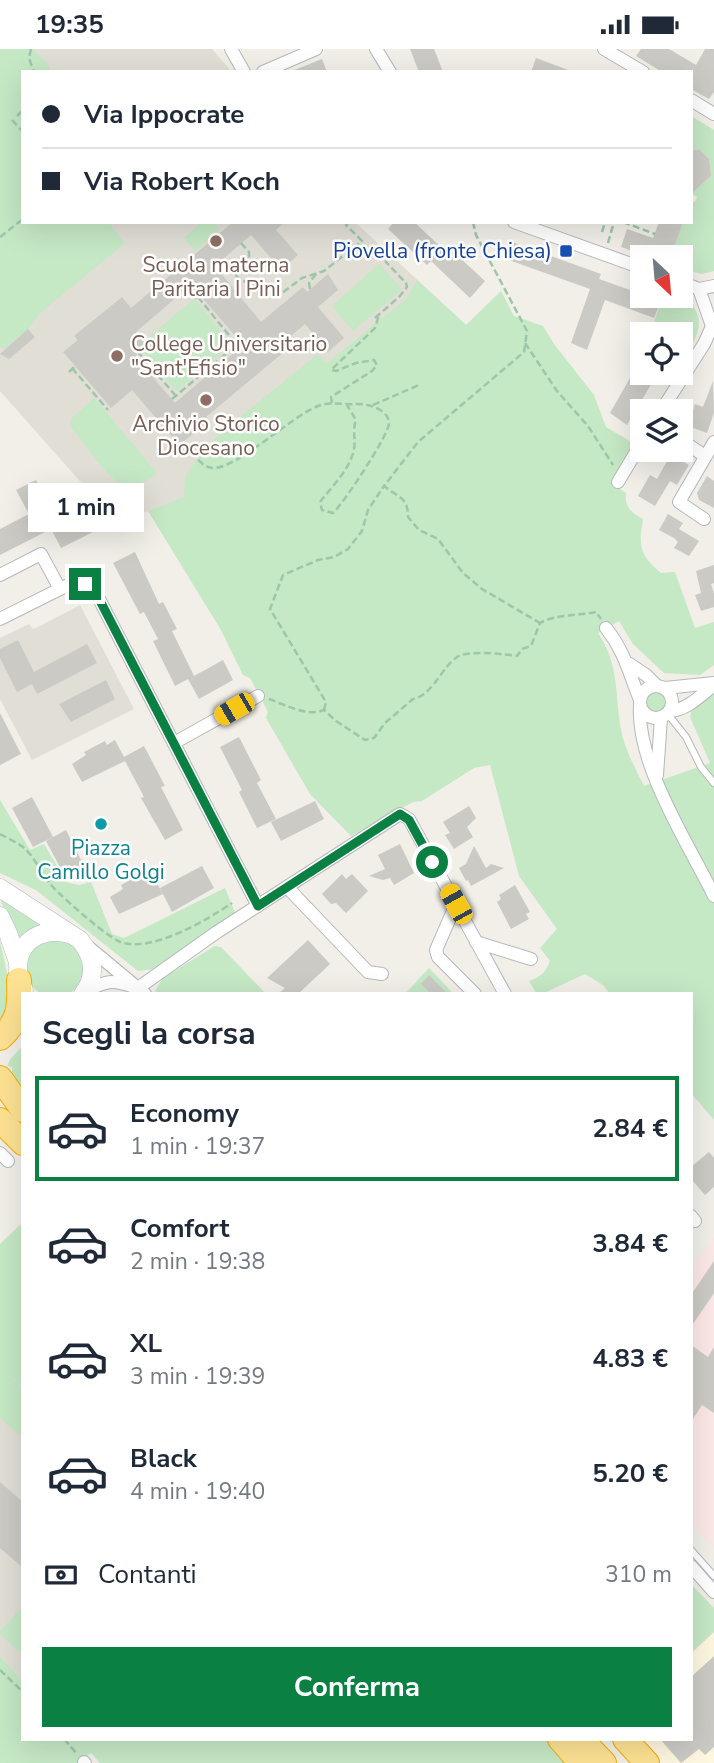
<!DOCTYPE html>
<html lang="it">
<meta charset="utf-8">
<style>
:root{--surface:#fff;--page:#f6f6f7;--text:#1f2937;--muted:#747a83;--line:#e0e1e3;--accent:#0b8043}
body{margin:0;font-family:"Nunito Sans",sans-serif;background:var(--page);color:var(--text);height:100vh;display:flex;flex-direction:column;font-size:26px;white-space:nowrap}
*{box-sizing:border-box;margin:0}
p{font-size:23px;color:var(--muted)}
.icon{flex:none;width:38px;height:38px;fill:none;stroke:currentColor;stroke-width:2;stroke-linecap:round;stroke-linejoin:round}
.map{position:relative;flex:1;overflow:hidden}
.drawer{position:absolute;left:21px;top:943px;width:672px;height:749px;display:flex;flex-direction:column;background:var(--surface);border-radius:0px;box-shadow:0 7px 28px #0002}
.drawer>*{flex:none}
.top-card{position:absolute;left:21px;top:21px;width:672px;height:154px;border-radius:0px;box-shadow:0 7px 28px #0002;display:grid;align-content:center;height:154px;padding:0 21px;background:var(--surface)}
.needle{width:46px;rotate:154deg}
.controls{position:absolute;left:630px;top:196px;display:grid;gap:14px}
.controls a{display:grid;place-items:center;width:63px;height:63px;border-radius:0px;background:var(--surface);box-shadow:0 7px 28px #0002;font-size:35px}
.end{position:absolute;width:32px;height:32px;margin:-16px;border:9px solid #0b8043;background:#fff;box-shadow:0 0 0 4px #fff}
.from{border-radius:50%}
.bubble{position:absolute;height:49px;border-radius:0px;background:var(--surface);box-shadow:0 7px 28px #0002;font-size:23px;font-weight:700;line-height:49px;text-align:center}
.car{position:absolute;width:21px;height:42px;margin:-21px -10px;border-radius:9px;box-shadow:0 0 5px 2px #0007;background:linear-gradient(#f5c518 24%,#345 0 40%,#f5c518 0 76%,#345 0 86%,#f5c518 0)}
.top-card b{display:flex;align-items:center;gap:24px;height:66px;font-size:26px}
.top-card b+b{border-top:2px solid var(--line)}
.top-card i{width:18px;height:18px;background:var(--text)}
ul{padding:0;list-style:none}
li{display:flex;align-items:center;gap:21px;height:105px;margin:0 14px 10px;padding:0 7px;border:4px solid transparent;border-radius:0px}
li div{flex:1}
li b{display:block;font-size:26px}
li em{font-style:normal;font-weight:700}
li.on{border-color:var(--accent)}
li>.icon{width:63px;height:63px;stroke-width:1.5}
h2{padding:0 21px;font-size:32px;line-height:84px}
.pay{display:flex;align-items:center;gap:18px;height:77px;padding:0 21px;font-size:26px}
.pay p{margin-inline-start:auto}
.action{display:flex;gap:14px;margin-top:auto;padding:14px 21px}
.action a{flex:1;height:80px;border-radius:0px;background:var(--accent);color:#fff;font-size:28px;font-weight:700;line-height:80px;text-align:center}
.status{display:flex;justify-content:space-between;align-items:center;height:49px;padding:0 35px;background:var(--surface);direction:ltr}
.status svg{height:19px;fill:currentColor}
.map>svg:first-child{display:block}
</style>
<div class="status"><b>19:35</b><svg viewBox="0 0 49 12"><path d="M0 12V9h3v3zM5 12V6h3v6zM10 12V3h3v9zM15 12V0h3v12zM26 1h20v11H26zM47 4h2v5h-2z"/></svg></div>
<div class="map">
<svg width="714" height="1714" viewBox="0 0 714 1714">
<rect width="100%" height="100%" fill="#f1efe8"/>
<polygon fill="#fef7e0" points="714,1583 714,1714 661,1714 638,1691 691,1690 691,1605"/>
<g fill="#e1ded6">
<polygon points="0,0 212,0 232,23 23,23 23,173 355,173 506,313 216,436 117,474 0,342"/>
<polygon points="80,556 134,660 32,711 0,650 0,589 29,575 33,580 40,577"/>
<polygon points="0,1318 23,1338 23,1633 0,1607"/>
</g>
<polygon fill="#fce8e6" points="714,1188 714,1499 691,1474 691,1218"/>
<g fill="#c5e8c5">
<polygon points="0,0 32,0 48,15 50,23 23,23 23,173 108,173 125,194 40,264 28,280 4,300 0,298"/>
<polygon points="691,67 714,81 714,222 702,225 681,220 681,208 671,208 683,173 691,173 691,151 695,153 697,148 691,144 691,139 699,138 711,127 709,110 700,101 691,101"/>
<polygon points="201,173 213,173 219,181 195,202 184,189"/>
<polygon points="379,215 402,240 353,282 332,257"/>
<path d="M417,231L466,276L501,242L514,267L543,277L554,295L594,346L606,378L633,394L612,435L626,444C624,458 632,464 643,470C638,497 640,507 661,524L675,523L695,579L714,573V616L700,626L664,624L633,595L619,572L598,584C619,616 615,641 620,675C623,697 634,717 644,737L710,714L690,668L692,660L714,642V1071L691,1044V945H610L603,936L585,925L542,945H537L529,932C541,928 546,923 550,912L540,899L557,880L519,827L490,716L474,719L422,752L413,753L351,787L310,745L266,669L268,663L250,629L243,626L221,581L148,462L184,448L185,427L205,400L219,385L318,305L327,314L406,250Z"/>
<path d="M681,245C711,268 698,288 681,314V285H650L663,247H681Z"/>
<polygon points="194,250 232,295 176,342 142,301 147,296 144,292"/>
<path d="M94,349L157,424L156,425C149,431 136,439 126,438C112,436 81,390 70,377L72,369Z"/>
<circle cx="656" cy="653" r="11"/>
<polygon points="0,751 30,801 44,795 66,833 79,836 91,833 112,885 124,889 225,839 236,866 156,920 138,922 36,841 0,824"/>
<path d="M0,846L52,878L19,896C15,884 0,855 0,846Z"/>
<circle cx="55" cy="919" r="29"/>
<polygon points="0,892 11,943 0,979"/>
<polygon points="215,897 221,898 266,945 158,945 155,942 163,929"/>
<polygon points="429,919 454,945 405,945"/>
<polygon points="23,997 23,1041 12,1027 12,1018 7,1017 11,1009"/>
<polygon points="23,1173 23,1338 4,1322 23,1339 23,1389 0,1369 0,1195"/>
<polygon points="691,1535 714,1559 714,1583 691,1604"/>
<polygon points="23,1557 23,1606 0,1585 0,1582"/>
<polygon points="0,1607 23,1633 23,1690 550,1690 571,1714 100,1714 91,1704 77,1714 0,1714"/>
</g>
<g fill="#cccac5" fill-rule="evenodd">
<polygon points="410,0 434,0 443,23 419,23"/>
<polygon points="641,0 669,0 696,16 705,0 714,0 714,43 709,50 691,40 691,23 662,23 636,7"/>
<polygon points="536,9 571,22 570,23 531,23"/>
<polygon points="322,10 327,23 292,23 292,22"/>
<polygon points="691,101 700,101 709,110 711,127 691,145"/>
<path d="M233,173H285L276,181L298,206L281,221L251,186L215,217L261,273L303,238L307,243L328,225L338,241L318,258L344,289L328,303L305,275L286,291L291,297L206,368L209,372L179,396L132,341L111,359L63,303L78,291L74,287L122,248L131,259ZM186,240L195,251L200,246L243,296L175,354L135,307L147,296L136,283Z"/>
<polygon points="394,173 414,173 443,200 446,196 485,232 470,249 431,212 427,216 388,180"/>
<polygon points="659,173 683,173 671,208 650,208 621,198 627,180 653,189"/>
<polygon points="509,192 601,225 599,230 661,252 654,269 605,251 587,301 571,294 590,240 503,209"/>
<polygon points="28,280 35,288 9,310 0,305"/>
<polygon points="642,308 642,324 658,324 627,376 610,364"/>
<polygon points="713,332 714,364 707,384 688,377 695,355 703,358"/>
<polygon points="671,405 689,416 677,436 670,432 655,457 638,447 650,426 657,430"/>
<polygon points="707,427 714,432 714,459 699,451 697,444"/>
<polygon points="36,431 58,475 87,461 97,481 61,499 51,480 0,506 0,480 29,465 16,441"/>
<polygon points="668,465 683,474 679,480 699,492 689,507 674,499 678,493 674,489 659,481"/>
<polygon points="135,503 159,555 163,553 177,580 172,582 194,627 223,611 233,631 199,650 188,630 175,637 153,592 158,590 144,563 140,565 113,514"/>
<polygon points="714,516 714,534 711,535 714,545 714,558 701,562 695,546 701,544 696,522"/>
<polygon points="18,591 34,623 87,595 97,614 37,645 32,635 17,643 0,609 0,600"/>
<polygon points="106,631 115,650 71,673 59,655"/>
<polygon points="0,664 21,705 0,716"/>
<polygon points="239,688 261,731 257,734 276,770 257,779 239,743 242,741 220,698"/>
<polygon points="115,691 124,708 144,697 165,737 161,738 183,781 165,791 141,749 144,748 125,712 82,733 72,715 86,706 84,703 105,692 107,696"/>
<polygon points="32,748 53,788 33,798 12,759"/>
<polygon points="315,752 324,770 281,792 271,773"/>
<polygon points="469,757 476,769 467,778 473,788 454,800 445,786 450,784 443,773"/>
<polygon points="66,781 86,821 67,831 46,792"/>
<polygon points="400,795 414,824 394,836 390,829 383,831 369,827 385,820 378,806"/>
<polygon points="474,797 486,819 491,815 504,819 471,837 468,831 466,832 459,819 466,815"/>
<polygon points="202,817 214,839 172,863 160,839"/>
<polygon points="142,825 144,829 152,825 163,845 119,865 110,848 123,840 121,836"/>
<polygon points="342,825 346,830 352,825 368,842 346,864 336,854 331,855 322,845"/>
<polygon points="515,836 530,863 526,865 529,870 511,880 497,853 501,850 499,846"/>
<polygon points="308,891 330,915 298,945 278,945 285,939 267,929"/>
<polygon points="429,926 448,945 431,945 421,935"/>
<polygon points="709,1103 714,1109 714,1138 705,1146 691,1130 691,1118"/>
<polygon points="714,1212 714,1244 691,1278 691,1246"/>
<polygon points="691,1296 708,1308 714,1298 714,1364 702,1356 691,1373"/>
<polygon points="0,1433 23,1453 23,1519 0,1499"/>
<polygon points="714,1607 714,1698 705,1706 699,1700 681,1714 660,1690 691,1690 691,1628"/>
</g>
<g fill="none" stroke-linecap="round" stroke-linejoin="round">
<defs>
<g id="lane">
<polyline points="667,664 686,688 701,718 714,734"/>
<polyline points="691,1501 714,1527"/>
</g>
<g id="street">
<polyline points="231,0 244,23"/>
<polyline points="376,0 390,23"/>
<polyline points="604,0 643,23"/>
<polyline points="263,23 316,0"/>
<polyline points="691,51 714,65"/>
<polyline points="514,173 642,219"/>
<polyline points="681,233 699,240 714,237"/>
<polyline points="699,240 712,277"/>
<polyline points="661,362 704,295 714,273"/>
<polyline points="681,391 705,407"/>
<polyline points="618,433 642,393"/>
<polyline points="704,470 679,453 714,393"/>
<polyline points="0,526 41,505 60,540"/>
<polyline points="0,570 72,534 84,535 96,544 258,857"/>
<path d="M606,579C625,603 629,624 640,651"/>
<polyline points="628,614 646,626 657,637"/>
<circle cx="656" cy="653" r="16"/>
<polyline points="665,639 714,634"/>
<path d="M640,656C636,715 688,794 714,847"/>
<path d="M670,662C687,661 701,646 714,636"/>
<polyline points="174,694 258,647"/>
<polyline points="657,726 661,669"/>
<polyline points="287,838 368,923 382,925"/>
<polyline points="456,855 436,901 438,908 475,945"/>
<polyline points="476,893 531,910"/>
<polyline points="86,896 145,945"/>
<polyline points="138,939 217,883 400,765 409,770 505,945"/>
<path d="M85,942C107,932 111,930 134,938"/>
<polyline points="0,1104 8,1112"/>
<polyline points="691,1167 695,1172"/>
<polyline points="691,1517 714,1543"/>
<polyline points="84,1713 85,1714"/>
</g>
<g id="secondary">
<path d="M0,839L80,891C94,908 97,927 83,945"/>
<polyline points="0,867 8,884 18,913"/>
<path d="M24,941C6,905 31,875 70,885"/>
</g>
<g id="highway">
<path d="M0,989C20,972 20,956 19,931"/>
<polyline points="0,1029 23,1061"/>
<polyline points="0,1071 23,1094"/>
<polyline points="560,1690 581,1714"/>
<polyline points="581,1690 604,1714"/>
<polyline points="625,1690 647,1714"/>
</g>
</defs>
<use href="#lane" stroke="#b5b8bc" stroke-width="8"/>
<use href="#street" stroke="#b5b8bc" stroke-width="14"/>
<use href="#secondary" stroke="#b6babf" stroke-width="19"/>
<use href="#highway" stroke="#f9ab00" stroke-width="26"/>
<g stroke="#9cc7a9" stroke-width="2.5" stroke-dasharray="7 3.5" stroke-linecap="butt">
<polyline points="31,0 29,9 34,23"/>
<polyline points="17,67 23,61"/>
<polyline points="12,71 23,83"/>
<path d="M473,173L476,186L527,282L524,303L418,393L384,437C399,449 408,448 408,468L419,481L438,490L463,524L482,540L540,574"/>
<polyline points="623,173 655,185"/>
<polyline points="602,183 605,173"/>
<polyline points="0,188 23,170"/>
<polyline points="241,194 249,203 249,211 234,224 240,231 282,244 302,229 324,222 362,192 346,176 349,173"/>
<polyline points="608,194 614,173"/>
<polyline points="310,240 309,234 316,225"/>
<polyline points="198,248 237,296"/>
<polyline points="375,269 399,248 407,238 406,234 385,212"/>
<polyline points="525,294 557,342 588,377 613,416"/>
<polyline points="137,302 176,347"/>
<polyline points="72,319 108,361"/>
<polyline points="69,323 75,317"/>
<polyline points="172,350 240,293"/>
<polyline points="332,354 331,348 372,322 377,316 374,311 356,314 336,322 331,321 375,279 379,266"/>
<polyline points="373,356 419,336"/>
<path d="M191,403C197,409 203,418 212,419C236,421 290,368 318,357C330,352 343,356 355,355C366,354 389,360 389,374C389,386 343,455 333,464L322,461L320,453C332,437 350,421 354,400C356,390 352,382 356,371L347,356"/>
<path d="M269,650C286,656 307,668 324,661L336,672L365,691L374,689L385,674L413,650C433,646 441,619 457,608C467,601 504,605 517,607L522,600L531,597L540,574C556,565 578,567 596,563L601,570"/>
<polyline points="324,661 326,653 270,560 283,526 318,511 334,508 348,500 362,482 368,461 384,437"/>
<path d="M0,785C7,789 16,793 23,798C35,808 42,826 52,837C63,849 110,891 123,894C155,902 207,871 232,854"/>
<polyline points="0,1621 23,1643"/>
<polyline points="64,1690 77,1705"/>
</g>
<use href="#lane" stroke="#fff" stroke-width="6"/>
<use href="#street" stroke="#fff" stroke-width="12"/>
<use href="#secondary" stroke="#fff" stroke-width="18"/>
<use href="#highway" stroke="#fde293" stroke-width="24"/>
</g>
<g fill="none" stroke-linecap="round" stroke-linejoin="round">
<polyline stroke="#0b8043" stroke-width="9" points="85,535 96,544 258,857 400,765 409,771 432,813"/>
</g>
<g fill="#8d6e63" stroke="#fff" stroke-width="2.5">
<circle cx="216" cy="192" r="7"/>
<circle cx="117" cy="307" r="7"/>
<circle cx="206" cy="351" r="7"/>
</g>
<rect fill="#1a4fb4" stroke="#fff" stroke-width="2.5" x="559" y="195" width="14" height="14" rx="3.5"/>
<circle fill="#0f9aa8" stroke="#fff" stroke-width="2.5" cx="101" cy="775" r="7"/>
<g text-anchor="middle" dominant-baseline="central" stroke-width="5" stroke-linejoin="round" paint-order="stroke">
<g font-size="21" fill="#164399" stroke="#fff" text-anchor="end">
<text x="552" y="202">Piovella (fronte Chiesa)</text>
</g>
<g font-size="21" fill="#785e54" stroke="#fff">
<text x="216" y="216">Scuola materna<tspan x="216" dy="24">Paritaria I Pini</tspan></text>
<text x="131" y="295" text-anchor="start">College Universitario<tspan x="131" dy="24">"Sant'Efisio"</tspan></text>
<text x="206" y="375">Archivio Storico<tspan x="206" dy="24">Diocesano</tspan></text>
</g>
<g font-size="21" fill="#0d838f" stroke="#fff">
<text x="101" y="799">Piazza<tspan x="101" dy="24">Camillo Golgi</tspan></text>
</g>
</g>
</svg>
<div class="controls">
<a><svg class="needle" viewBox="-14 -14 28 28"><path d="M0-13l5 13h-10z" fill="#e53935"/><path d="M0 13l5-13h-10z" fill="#747a83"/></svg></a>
<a><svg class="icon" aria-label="locate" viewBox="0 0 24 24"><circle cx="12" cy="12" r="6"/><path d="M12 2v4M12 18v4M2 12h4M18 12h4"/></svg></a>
<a><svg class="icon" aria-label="layers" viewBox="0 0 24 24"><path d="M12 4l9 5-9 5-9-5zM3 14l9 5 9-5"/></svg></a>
</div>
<i class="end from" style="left:432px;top:813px"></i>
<i class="end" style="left:85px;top:535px"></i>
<div class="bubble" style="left:28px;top:434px;width:116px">1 min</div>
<i class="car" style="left:234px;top:660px;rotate:240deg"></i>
<i class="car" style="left:456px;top:855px;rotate:331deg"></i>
<div class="top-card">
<b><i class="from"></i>Via Ippocrate</b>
<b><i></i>Via Robert Koch</b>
</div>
<section class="drawer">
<h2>Scegli la corsa</h2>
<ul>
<li class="on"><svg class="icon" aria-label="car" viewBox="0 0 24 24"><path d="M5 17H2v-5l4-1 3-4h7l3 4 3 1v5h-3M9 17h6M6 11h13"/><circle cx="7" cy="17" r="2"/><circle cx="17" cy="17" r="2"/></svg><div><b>Economy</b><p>1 min · 19:37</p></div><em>2.84 €</em></li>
<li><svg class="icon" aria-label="car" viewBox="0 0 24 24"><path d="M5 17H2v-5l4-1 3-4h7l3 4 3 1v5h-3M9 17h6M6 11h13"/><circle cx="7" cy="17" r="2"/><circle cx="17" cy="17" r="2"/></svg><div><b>Comfort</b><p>2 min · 19:38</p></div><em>3.84 €</em></li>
<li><svg class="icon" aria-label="car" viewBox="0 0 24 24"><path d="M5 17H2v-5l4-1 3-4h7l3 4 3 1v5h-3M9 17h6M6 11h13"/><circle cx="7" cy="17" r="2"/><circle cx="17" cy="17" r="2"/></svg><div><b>XL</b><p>3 min · 19:39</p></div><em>4.83 €</em></li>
<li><svg class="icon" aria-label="car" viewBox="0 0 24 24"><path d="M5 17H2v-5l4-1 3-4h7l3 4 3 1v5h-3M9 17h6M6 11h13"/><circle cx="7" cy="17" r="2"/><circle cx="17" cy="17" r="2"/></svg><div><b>Black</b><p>4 min · 19:40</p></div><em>5.20 €</em></li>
</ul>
<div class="pay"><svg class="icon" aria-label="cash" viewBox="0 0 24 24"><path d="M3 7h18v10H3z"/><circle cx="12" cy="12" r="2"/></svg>Contanti<p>310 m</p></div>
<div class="action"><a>Conferma</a></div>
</section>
</div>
